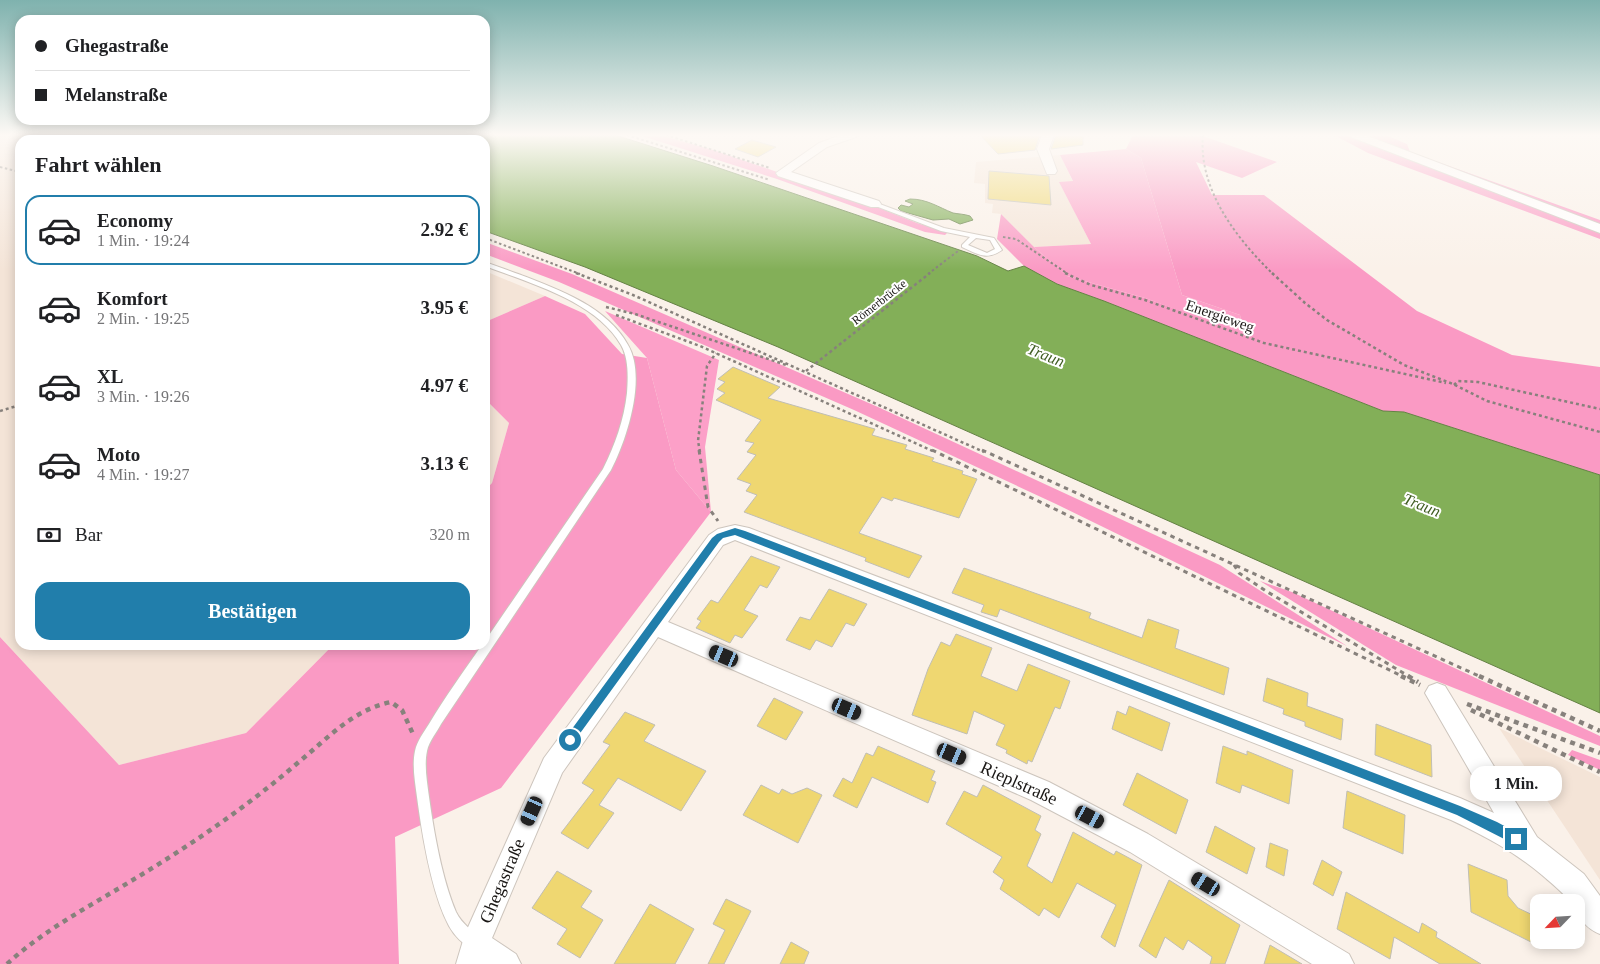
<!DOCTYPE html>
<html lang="de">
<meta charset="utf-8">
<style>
:root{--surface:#fff;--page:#f2f2f2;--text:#202124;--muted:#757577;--line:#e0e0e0;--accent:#217eab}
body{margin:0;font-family:"Times New Roman",serif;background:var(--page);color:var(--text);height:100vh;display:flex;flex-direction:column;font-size:19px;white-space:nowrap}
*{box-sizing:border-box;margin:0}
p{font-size:16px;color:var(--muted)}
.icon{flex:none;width:28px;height:28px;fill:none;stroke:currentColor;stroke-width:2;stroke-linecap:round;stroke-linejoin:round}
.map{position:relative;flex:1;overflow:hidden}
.side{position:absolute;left:15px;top:135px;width:475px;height:515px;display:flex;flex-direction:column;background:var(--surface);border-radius:15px;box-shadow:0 2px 12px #0003}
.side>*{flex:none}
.hud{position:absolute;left:15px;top:15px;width:475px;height:110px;border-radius:15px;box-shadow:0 2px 12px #0003;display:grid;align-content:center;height:110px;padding:0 20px;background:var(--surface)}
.needle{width:32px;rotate:245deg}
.controls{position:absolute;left:1530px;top:894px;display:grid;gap:10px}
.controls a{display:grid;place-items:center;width:55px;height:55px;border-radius:10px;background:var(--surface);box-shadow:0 2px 12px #0003;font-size:25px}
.end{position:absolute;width:22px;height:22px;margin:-11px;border:6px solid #217eab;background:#fff;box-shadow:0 0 0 2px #fff}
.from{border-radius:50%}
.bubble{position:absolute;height:35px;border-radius:15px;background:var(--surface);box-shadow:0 2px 12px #0003;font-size:16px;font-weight:600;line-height:35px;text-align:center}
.car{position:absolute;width:15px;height:30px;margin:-15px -8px;border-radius:6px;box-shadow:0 0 4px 1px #0007;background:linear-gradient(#222 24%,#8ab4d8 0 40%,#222 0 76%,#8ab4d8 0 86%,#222 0)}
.hud b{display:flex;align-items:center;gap:18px;height:48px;font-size:19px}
.hud b+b{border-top:1px solid var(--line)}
.hud i{width:12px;height:12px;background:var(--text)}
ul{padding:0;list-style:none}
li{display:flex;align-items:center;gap:15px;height:70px;margin:0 10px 8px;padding:0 10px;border:2px solid transparent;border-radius:15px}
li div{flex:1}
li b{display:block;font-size:19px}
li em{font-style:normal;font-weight:600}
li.selected{border-color:var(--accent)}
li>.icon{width:45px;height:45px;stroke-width:1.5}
h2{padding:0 20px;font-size:22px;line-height:60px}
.pay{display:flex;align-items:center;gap:12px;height:55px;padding:0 20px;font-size:19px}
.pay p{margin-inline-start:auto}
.action{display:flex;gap:10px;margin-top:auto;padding:10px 20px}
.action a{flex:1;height:58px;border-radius:15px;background:var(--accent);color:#fff;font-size:20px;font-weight:600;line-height:58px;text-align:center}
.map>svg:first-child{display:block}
</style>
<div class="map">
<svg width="1600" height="964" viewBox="0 0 1600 964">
<rect width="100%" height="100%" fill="#faf1e9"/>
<g fill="#f4e4d7">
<polygon points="0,135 46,135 76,140 20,140 20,645 333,645 246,733 119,765 0,637"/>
<polygon points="1060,155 1073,182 1060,183 1091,244 1034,247 1001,214 992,213 993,204 985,203 985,184 974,183 976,162"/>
<polygon points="485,271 545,296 485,322"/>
<polygon points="485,399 509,423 492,483 485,490"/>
<polygon points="1499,728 1600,777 1600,880"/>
</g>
<g fill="#fca0c8">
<polygon points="639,135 660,135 713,150 867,203 917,223 948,232 945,235 925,232 777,179"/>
<polygon points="1126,149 1141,158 1182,295 1240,315 1243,334 1145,298 1067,276 1034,247 1091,244 1059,182 1073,181 1060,155"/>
<polygon points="605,311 719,360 705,447 711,512 676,470 647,358"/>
</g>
<g fill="#fa9ac4">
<polygon points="1133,135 1200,135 1277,162 1242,178 1196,162 1212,195 1264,195 1417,311 1512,355 1600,367 1600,475 1404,412 1383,411 1104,301 1057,284 1024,266 997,239 1001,214 1034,247 1067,276 1145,298 1243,333 1240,315 1182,295 1141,158 1126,149"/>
<polygon points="1334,135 1386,135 1407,144 1410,152 1600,220 1600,239 1368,153"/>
<polygon points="485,242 572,274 878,407 1220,565 1347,646 1056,504 854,410 559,282 485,254"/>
<polygon points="545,296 585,314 622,354 647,358 676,470 711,512 501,788 395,837 399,964 0,964 0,637 119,765 246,733 333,645 485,645 485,490 492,483 509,423 485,399 485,322"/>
<polygon points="1260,581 1292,592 1600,736 1600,746 1396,665"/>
<polygon points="1572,750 1600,760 1600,770 1568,755"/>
</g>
<g fill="#83af58" stroke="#648144">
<polygon points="166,135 615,135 713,166 977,256 1008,271 1024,266 1057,284 1104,301 1383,411 1404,412 1600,475 1600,713 778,347 585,267 485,231 485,140 185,140"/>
<path d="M910,199C927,199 938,207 953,213C958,214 964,214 970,216L973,220L960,224L949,219L933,220L901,211L898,208L901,205L909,207L913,204L905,201Z"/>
</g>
<g fill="#efd771" stroke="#c0beb4">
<polygon points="980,135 1040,135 1035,150 998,154"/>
<polygon points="1056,135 1083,135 1083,145 1051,149"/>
<polygon points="752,140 776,147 758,157 735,149"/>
<polygon points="989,171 1049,176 1051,205 988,199"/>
<polygon points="733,367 780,387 768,398 875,429 872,435 907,445 905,449 934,458 932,461 963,471 962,474 977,479 959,518 894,498 892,501 882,497 859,533 922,556 909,578 865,561 866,558 744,512 757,495 746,491 751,484 737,479 756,455 747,452 754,443 745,441 761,420 716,400 725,393 717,389 725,382 718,379"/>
<polygon points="751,556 780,567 767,588 760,585 744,610 758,616 742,638 735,635 730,643 696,628 701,621 697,619 711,600 718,603"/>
<polygon points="964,568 1091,613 1089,618 1142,638 1148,619 1179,630 1175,648 1229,668 1224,695 1000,609 997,617 981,612 984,605 952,593"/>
<polygon points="829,589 867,604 854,626 846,623 832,647 816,640 810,650 786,640 800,617 810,620"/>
<polygon points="956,634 992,648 981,676 1017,691 1028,664 1070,681 1060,709 1055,707 1032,762 1028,760 1027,764 1006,753 1007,750 996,745 1005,725 974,711 967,734 912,715 928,669 941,642 950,646"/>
<polygon points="1267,678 1308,693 1307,706 1343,719 1341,740 1305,726 1305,722 1283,714 1284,709 1263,701"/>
<polygon points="774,698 803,712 786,740 757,726"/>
<polygon points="1129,706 1170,723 1162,751 1112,729 1117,711 1126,715"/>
<polygon points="625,712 655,725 644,741 706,771 681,811 618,778 599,805 614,813 588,849 561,833 594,790 582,783 610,745 603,742"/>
<polygon points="1376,724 1431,745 1432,777 1375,755"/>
<polygon points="878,746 935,771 931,780 936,782 928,803 872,777 857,808 833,796 843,778 852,783 866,753 873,756"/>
<polygon points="1223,746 1247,755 1247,751 1293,770 1289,804 1242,785 1240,793 1216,783"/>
<polygon points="1137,773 1188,800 1176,834 1123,805"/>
<polygon points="761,785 779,794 782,789 792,794 807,788 822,795 798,843 743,815"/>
<polygon points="983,785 1041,816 1035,830 1041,834 1027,866 1052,883 1073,832 1114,855 1116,851 1142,865 1115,947 1101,937 1116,905 1077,883 1059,918 1044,908 1039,916 1000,889 1004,880 993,872 1002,857 946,824 964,791 977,797"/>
<polygon points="1347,791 1405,815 1403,854 1343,828"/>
<polygon points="1215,826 1255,848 1247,874 1206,852"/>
<polygon points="1270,843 1288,850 1284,876 1266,867"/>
<polygon points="1322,860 1342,872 1333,896 1313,884"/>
<polygon points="1468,864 1507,880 1508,896 1518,908 1539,918 1539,946 1471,912"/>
<polygon points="557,871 592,891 581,907 603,920 580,958 557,944 567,929 532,908"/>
<polygon points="1169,880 1240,925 1225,964 1210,964 1212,957 1188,940 1183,950 1165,937 1156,958 1139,946"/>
<polygon points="1346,892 1419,933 1422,923 1437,932 1436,937 1481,964 1440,964 1394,937 1390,959 1337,929"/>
<polygon points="726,899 751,911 724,964 708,964 725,930 713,924"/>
<polygon points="650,904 694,929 675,964 614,964"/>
<polygon points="791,942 809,952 804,964 780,964"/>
<polygon points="1270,945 1302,964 1264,964"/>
</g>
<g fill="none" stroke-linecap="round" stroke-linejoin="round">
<defs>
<g id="lane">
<polygon points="65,135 77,135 99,140 87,140"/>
<path d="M873,203H877L944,228L994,238L1002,250C986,261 978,254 962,247V245L970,237L941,231L873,205ZM976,238L990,240L995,249L987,253L968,245Z"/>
<path d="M485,262C497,266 509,271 521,275C560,290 607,307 628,345C647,377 627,439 611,470L441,724C437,732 429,741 427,751C424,765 427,782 429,797C434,833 442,879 456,912C462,925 475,931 480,942L478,947L473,949C463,945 454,935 449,926C431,892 422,834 417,797C415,782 412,765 415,751C417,741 424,732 429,724C445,697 464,671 482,645H485V641L603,469C615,445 624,420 627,393C628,378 629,359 621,345C596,301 529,283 485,266Z"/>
</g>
<g id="street">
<polygon points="841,135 858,135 856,137 827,147 791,172 879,201 881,204 879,207 871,207 778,176 776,173 819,143"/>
<polygon points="1042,135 1054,135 1049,149 1057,171 1055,174 1047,174 1037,149"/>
<polygon points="1349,135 1365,135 1600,224 1600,233 1351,137"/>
<path d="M735,525L749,528L1460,798L1494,813L1425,693L1429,686L1437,683L1445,686L1537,837L1584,874L1600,896V934C1587,929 1576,917 1576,902H1570C1563,892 1552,884 1542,875C1513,851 1485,836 1451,820L735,540L723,545L668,622L1049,782L1148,834L1349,954L1354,964H1312L1130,852L1031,800L658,637L562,773L492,938L516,954L521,964H456L465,934L544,758L709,535L718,529Z"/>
</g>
</defs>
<use href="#lane" stroke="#cdc5bd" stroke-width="2"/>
<use href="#street" stroke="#cdc5bd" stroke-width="2"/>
<g stroke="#87817c" stroke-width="2" stroke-dasharray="2.5 2.5" stroke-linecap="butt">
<polyline points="144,135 165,140"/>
<polyline points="627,135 770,180"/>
<polyline points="666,135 770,168"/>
<path d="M1203,135C1198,189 1236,238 1273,274"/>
<polyline points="0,167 20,172"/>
<polyline points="1003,237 1016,239 1068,274"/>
<polyline points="485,238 580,274"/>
<polyline points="928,274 958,251"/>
</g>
<g stroke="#87817c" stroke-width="2.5" stroke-dasharray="3 3" stroke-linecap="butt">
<polyline points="576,273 633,295 984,452"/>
<polyline points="1065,273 1091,285 1145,300 1264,343 1446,383"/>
<polyline points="1272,273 1305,303 1327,320 1404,365 1453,384 1487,401 1600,432"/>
<polyline points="606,307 635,314 786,365"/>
<polyline points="616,315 700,346 935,452"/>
<polyline points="806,371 930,273"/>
<polyline points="1454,385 1458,381 1478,382 1600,409"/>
<polyline points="0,411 20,405"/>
<polyline points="700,452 698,441 707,366 716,353"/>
</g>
<g stroke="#87817c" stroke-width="3" stroke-dasharray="4.5 4.5" stroke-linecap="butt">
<polyline points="699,450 708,507 718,521"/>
<polyline points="932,450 1404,677"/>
<polyline points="982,450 1481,677"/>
<polyline points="1234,565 1239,573 1266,591 1410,677"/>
</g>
<g stroke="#87817c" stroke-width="4.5" stroke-dasharray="5 5" stroke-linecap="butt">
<polyline points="1401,676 1420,685"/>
<polyline points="1408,676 1418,682"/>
<polyline points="1479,676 1600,731"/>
<polyline points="1467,704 1600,753"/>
<polyline points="1471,710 1600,772"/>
<path d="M7,964C45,929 92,905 136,878C194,843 249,805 300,761C329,737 353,710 391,702L402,710L413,734"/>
</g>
<use href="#lane" fill="#fff" fill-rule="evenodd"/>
<use href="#street" fill="#fff" fill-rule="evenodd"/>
</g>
<linearGradient id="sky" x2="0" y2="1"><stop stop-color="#7fb2ae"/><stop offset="0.5" stop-color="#fdf9f5"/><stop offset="1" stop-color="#fdf9f5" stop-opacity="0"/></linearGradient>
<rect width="1600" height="270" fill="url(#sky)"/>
<polygon fill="#217eab" points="735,528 745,531 1460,806 1497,822 1521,835 1522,839 1521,843 1516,845 1457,815 735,535 723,538 719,542 573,743 566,743 564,740 566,737 712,538 717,534"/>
<g text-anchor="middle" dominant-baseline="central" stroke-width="4" stroke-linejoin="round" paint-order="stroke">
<g font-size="12" fill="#1a1715" stroke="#fff">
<text transform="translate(879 302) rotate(-38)">Römerbrücke</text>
</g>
<g font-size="15" fill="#1a1715" stroke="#fff">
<text transform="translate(1220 316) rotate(19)">Energieweg</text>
</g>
<g font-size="16" font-style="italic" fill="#415e23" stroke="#fff">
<text transform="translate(1046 355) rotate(22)">Traun</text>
<text transform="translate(1422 505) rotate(22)">Traun</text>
</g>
<g font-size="18" fill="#1a1715" stroke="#fff">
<text transform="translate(1019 783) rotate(24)">Rieplstraße</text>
<text transform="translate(502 881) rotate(-67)">Ghegastraße</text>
</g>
</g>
</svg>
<div class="controls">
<a><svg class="needle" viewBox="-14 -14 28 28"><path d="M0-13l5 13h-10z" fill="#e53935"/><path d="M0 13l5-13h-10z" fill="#757577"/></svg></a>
</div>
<i class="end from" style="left:570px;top:740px"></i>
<i class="end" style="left:1516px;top:839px"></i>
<div class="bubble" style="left:1470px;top:766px;width:92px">1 Min.</div>
<i class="car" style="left:724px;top:656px;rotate:293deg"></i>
<i class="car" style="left:847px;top:709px;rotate:113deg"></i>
<i class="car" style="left:952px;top:754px;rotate:113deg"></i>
<i class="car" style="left:532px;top:811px;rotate:204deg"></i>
<i class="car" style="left:1090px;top:817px;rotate:118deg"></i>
<i class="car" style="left:1206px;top:884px;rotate:301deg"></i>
<div class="hud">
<b><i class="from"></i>Ghegastraße</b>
<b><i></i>Melanstraße</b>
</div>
<section class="side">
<h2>Fahrt wählen</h2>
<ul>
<li class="selected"><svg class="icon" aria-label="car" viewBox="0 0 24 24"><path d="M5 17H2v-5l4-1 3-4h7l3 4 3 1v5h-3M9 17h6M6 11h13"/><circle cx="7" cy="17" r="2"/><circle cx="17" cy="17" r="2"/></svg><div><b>Economy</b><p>1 Min. · 19:24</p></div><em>2.92 €</em></li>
<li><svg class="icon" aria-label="car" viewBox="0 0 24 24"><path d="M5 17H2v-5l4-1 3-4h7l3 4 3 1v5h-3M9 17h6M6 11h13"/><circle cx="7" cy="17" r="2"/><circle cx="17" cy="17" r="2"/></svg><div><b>Komfort</b><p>2 Min. · 19:25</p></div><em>3.95 €</em></li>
<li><svg class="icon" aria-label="car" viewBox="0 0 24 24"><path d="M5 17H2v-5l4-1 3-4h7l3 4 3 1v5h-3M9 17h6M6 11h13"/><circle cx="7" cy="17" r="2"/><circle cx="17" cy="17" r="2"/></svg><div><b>XL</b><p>3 Min. · 19:26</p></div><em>4.97 €</em></li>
<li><svg class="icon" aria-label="car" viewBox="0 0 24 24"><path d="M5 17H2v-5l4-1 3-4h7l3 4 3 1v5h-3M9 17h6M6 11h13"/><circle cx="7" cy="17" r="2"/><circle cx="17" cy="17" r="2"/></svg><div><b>Moto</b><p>4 Min. · 19:27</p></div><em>3.13 €</em></li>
</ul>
<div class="pay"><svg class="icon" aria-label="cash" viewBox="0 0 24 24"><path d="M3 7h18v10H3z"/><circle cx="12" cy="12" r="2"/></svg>Bar<p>320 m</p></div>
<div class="action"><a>Bestätigen</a></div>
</section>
</div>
